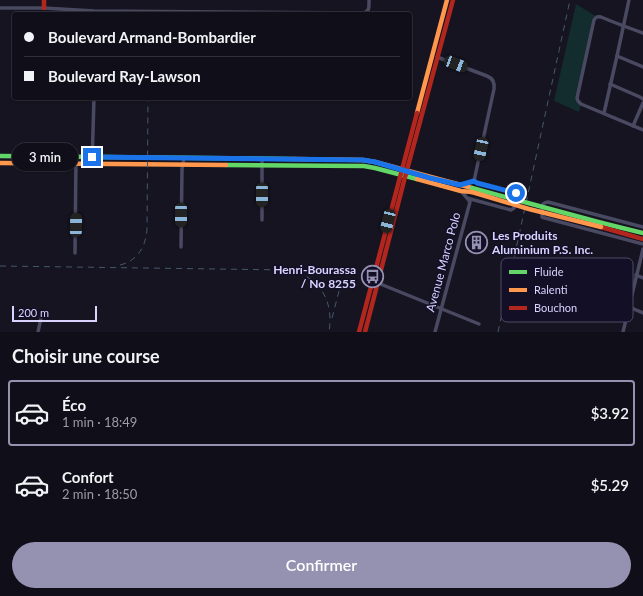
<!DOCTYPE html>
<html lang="fr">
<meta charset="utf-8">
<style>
:root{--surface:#100f19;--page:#1e1d26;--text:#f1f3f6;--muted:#9c9ca2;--line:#302f38;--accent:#9591b1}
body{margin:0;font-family:Lato,sans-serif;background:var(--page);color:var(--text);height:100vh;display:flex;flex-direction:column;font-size:15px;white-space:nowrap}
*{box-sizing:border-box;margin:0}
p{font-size:13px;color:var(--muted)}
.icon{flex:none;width:22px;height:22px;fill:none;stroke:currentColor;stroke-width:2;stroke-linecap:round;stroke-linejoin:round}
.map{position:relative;height:332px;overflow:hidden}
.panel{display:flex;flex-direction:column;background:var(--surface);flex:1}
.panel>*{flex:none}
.banner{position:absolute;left:12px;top:12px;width:400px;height:88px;border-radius:4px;box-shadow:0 1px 3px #0004,0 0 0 1px var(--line);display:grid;align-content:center;height:88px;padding:0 12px;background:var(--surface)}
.scale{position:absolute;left:12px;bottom:10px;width:85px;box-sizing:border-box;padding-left:4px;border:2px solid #d9d4ff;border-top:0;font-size:11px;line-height:14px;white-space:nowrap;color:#d9d4ff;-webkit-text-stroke:3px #130f26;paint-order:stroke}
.end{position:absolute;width:18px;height:18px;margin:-9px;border:5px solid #1a73e8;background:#fff;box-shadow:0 0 0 2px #fff}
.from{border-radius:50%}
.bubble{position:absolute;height:28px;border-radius:14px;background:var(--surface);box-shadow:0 1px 3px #0004,0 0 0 1px var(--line);font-size:13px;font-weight:600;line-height:28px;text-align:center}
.car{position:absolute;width:12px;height:24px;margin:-12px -6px;border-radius:5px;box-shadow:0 0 3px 1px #0007;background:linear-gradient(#222 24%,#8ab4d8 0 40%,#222 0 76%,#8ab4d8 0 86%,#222 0)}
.banner b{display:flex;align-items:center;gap:14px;height:38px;font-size:15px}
.banner b+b{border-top:1px solid var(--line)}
.banner i{width:10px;height:10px;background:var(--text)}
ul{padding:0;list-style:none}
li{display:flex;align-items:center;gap:12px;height:66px;margin:0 8px 6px;padding:0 4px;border:2px solid transparent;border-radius:4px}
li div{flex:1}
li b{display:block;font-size:15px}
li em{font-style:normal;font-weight:600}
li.current{border-color:var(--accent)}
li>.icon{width:36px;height:36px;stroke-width:1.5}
h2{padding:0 12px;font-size:18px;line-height:48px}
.action{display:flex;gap:8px;margin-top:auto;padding:8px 12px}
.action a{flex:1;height:46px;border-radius:24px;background:var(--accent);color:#fff;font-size:16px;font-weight:600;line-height:46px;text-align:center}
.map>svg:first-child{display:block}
</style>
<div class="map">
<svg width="643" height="332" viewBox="0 0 643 332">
<rect width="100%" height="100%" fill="#161421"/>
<polygon fill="#132c2d" points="576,4 597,17 595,18 577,98 581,104 579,112 554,101"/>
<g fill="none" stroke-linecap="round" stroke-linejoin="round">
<g stroke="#4a4962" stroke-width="3.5">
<path d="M0,8H44L94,11L363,13C370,12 369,6 369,0"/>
<path d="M643,33C629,28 615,23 601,17C597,16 596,17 594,20L577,98L578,101L581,104L643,130"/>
<polyline points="617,56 643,67"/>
<path d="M437,57L487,76C492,78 495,82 494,89L474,181"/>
<polyline points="610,84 640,97 643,99"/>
<polyline points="604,113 617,56 629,0"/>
<polyline points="633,126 643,103"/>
<polyline points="92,164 94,98"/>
<polyline points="461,191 467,198 511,210 514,208 517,197 516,193 477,183 474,181 462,185"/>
<polyline points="262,220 262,159"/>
<path d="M643,227L548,202C546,202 545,202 543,204C542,206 542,215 542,217L545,218L643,244"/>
<polyline points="181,247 182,169 184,158"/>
<polyline points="75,253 76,157"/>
<polyline points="636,275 643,278"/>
<polyline points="373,281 479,324"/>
<polyline points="629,307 643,313"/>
<polyline points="38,332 41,318"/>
<polyline points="435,332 470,202 467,198"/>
<polyline points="623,332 643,249"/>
</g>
<g stroke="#63d668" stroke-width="4.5">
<polyline points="0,156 294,159"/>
<polyline points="226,165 364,166 375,168 417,179"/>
<polyline points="602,223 643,233"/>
</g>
<g stroke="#ff974d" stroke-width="4.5">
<polyline points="417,113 447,0"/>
<polyline points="294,159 363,160 375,162 472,188"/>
<polyline points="0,163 226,165"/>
<polyline points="417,179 461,191 472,192"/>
</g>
<g stroke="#b3261e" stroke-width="4.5">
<polyline points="44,0 44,8"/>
<polyline points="601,227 643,239"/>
<polyline points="359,332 417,113"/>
<polyline points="365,332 404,181 453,0"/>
</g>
<g stroke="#43596b" stroke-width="1" stroke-dasharray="6 5" stroke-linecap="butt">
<path d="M120,265C137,261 146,247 147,229L148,98"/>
<path d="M0,266L289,270C321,277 334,302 329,332"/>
<polyline points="332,318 343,276"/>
<polyline points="498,332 570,0"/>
</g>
<polyline stroke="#63d668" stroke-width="4.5" points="472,188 602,223"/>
<polyline stroke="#ff974d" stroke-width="4.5" points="472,192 529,209 601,227"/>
</g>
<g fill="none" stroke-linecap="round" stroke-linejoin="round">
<polyline stroke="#1a73e8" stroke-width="5" points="92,157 363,160 375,162 430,178 460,185 474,181 477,183 516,193"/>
</g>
<defs>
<symbol id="building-ring" viewBox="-11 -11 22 22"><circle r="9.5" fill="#130f26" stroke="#9591b1" stroke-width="1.5"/><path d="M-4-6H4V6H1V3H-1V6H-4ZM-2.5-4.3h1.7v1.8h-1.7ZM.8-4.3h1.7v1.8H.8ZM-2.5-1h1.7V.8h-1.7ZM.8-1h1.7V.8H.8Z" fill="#9591b1"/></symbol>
<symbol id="bus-ring" viewBox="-11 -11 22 22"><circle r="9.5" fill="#130f26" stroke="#9591b1" stroke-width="1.5"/><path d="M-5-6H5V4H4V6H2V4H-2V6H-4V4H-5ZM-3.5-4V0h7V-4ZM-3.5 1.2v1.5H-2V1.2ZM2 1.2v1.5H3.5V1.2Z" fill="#9591b1"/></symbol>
</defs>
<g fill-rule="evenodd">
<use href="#building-ring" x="464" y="230" width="25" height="25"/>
<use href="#bus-ring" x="360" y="264" width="25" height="25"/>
</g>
<g text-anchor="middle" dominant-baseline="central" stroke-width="3" stroke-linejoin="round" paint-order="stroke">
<g font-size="12" font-weight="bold" fill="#d9d4ff" stroke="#130f26" text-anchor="start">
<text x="492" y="235">Les Produits<tspan x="492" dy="14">Aluminium P.S. Inc.</tspan></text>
<text x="356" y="269" text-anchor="end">Henri-Bourassa<tspan x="356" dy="14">/ No 8255</tspan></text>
</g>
<g font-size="12" fill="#d9d4ff" stroke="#130f26">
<text transform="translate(443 262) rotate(-75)">Avenue Marco Polo</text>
</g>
</g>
<rect x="501" y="258" width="132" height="64" rx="6" fill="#130f26" stroke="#4e4a67" stroke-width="1"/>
<rect x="509" y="270" width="18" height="4" fill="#63d668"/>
<rect x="509" y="288" width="18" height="4" fill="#ff974d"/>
<rect x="509" y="306" width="18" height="4" fill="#b3261e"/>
<g font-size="11" fill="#d9d4ff">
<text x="534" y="276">Fluide</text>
<text x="534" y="294">Ralenti</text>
<text x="534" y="312">Bouchon</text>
</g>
</svg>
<div class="scale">200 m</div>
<i class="end from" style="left:516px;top:193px"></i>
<i class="end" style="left:92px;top:157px"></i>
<div class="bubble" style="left:12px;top:143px;width:66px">3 min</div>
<i class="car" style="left:456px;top:64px;rotate:111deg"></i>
<i class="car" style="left:481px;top:149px;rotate:192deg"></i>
<i class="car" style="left:262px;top:195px;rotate:180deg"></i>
<i class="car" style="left:181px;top:215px;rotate:180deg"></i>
<i class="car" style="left:388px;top:221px;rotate:194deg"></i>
<i class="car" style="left:76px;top:225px;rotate:1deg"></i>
<div class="banner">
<b><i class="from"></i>Boulevard Armand-Bombardier</b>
<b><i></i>Boulevard Ray-Lawson</b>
</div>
</div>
<section class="panel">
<h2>Choisir une course</h2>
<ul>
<li class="current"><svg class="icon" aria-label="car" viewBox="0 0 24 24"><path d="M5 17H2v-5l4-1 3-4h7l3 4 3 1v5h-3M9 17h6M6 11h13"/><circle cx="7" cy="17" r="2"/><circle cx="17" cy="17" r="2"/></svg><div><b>Éco</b><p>1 min · 18:49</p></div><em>$3.92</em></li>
<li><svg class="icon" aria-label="car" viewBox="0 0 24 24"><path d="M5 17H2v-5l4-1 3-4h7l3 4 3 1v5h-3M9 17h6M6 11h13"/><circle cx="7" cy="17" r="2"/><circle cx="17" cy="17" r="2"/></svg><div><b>Confort</b><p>2 min · 18:50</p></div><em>$5.29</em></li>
</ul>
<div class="action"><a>Confirmer</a></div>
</section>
